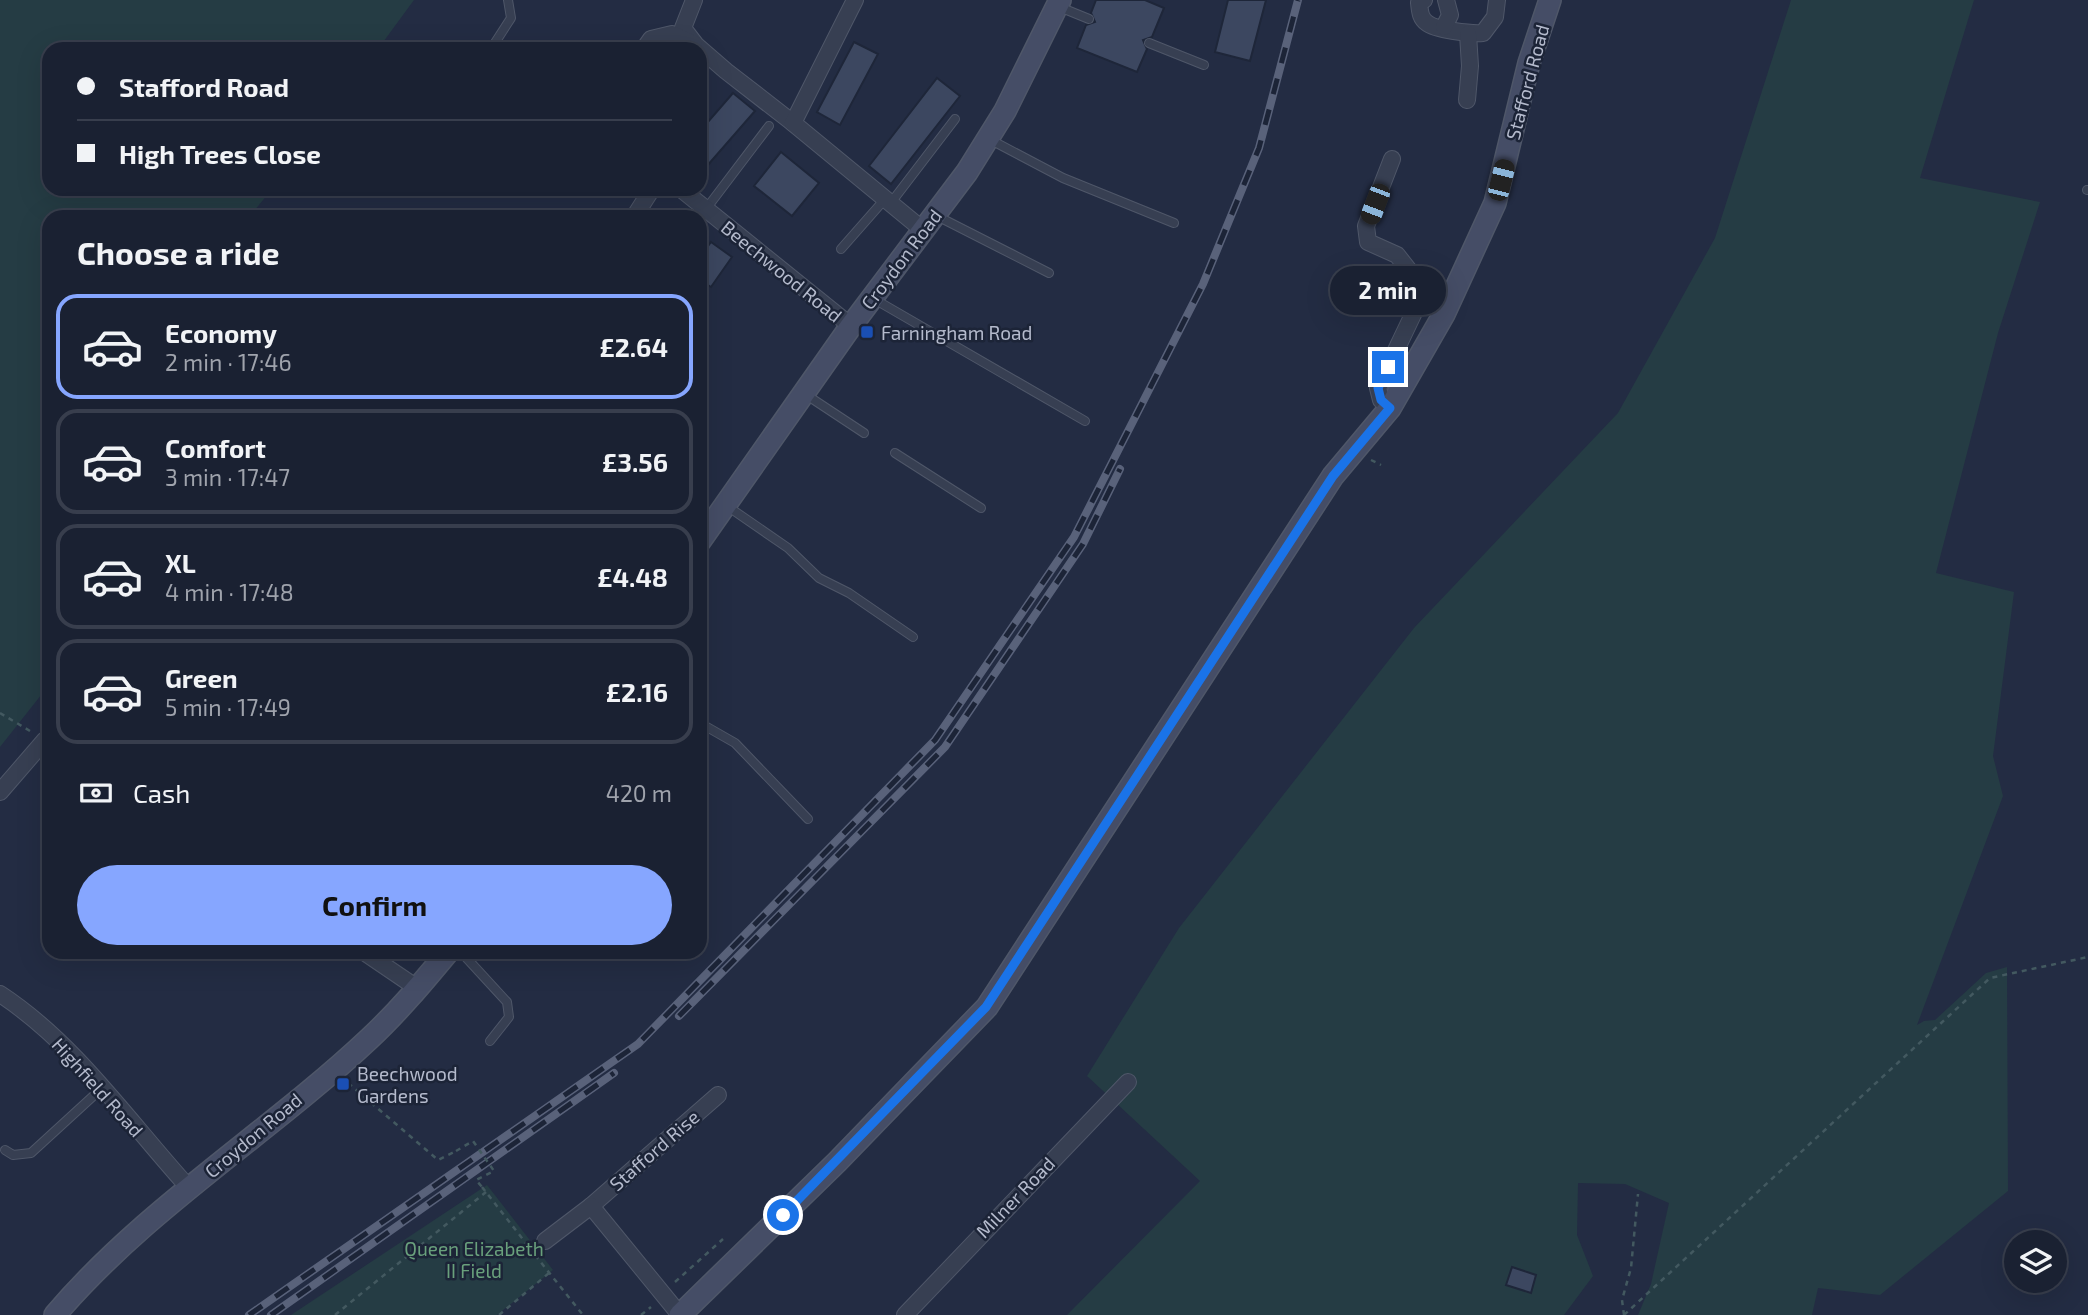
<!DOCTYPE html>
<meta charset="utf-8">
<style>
:root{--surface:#1a2132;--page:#23293a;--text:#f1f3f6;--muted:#9fa3ac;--line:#383e4d;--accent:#86a6ff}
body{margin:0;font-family:"Exo 2",sans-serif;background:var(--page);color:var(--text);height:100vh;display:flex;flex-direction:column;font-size:26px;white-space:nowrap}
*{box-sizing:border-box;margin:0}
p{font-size:23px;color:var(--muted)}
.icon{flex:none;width:38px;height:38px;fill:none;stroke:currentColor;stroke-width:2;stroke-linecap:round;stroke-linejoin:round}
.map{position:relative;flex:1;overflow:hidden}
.drawer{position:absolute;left:42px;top:210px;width:665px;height:749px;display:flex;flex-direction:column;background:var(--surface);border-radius:21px;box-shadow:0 7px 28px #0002,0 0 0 2px var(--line)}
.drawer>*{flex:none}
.hud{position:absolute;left:42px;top:42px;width:665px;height:154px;border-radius:21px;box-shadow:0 7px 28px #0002,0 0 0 2px var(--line);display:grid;align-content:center;height:154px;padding:0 35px;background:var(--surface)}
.controls{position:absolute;left:2004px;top:1230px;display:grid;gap:14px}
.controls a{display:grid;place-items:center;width:63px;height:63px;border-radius:50%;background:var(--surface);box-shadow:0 7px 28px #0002,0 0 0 2px var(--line);font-size:35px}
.end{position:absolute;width:32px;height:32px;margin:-16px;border:9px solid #1a73e8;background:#fff;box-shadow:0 0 0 4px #fff}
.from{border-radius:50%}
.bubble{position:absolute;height:49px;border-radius:24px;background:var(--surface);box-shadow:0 7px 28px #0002,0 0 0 2px var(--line);font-size:23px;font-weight:700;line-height:49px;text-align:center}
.car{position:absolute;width:21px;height:42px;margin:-21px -10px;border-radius:9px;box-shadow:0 0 5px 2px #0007;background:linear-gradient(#222 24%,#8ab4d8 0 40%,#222 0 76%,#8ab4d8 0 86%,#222 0)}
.hud b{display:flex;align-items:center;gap:24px;height:66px;font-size:26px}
.hud b+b{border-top:2px solid var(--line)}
.hud i{width:18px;height:18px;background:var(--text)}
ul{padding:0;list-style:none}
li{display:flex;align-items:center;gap:21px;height:105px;margin:0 14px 10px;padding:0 21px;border:4px solid var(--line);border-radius:21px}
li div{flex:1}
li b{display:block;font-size:26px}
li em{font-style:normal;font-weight:700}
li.on{border-color:var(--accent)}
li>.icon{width:63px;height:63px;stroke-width:1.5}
h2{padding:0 35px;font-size:32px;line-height:84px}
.pay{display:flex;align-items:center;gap:18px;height:77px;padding:0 35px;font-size:26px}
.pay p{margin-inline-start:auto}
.button{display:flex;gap:14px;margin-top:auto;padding:14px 35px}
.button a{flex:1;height:80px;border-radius:42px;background:var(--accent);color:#111;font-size:28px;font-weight:700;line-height:80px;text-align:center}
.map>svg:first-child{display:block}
</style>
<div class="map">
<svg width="2088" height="1315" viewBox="0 0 2088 1315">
<rect width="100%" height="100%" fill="#232c43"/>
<g fill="#253c44">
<polygon points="0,0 414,0 378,49 49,49 49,189 272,189 249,217 49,217 49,685 0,747"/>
<polygon points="1791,0 1974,0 1920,178 2040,202 1998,333 1936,573 2014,592 1993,756 2003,796 1917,1025 1924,1021 1935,1020 1986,973 2007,967 2008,1191 1880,1295 1818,1288 1812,1315 1638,1315 1651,1284 1669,1203 1625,1184 1578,1183 1577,1235 1593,1276 1564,1315 1067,1315 1200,1181 1087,1076 1179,928 1414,628 1618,413 1715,238"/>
<polygon points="487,1185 553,1270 497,1315 291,1315"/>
</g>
<g fill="#3c4760" stroke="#1e2639" stroke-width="2">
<polygon points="1096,0 1145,0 1164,8 1152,37 1143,40 1147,49 1137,72 1077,48 1086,25 1095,22 1091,13"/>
<polygon points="1228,0 1266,0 1250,61 1215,52"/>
<polygon points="854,42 878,54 840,125 817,112"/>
<polygon points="937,78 960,96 891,184 869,166"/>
<polygon points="733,93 755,111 700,174 700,131"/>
<polygon points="781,152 819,183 792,216 754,186"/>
<polygon points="711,242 732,257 711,287 700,280 700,257"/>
<polygon points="1512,1267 1536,1275 1531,1293 1506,1285"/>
</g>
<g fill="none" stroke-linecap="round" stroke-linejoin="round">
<defs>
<g id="lane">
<polyline points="1057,6 1089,19"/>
<polyline points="1149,43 1204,65"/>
<polyline points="491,49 511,18 508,0"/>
<polyline points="989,139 1063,178 1174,223"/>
<polyline points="2087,190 2088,190"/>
<polyline points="890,204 955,119"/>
<polyline points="706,209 769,126"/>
<polyline points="937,216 1049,273"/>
<polyline points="841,249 885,199"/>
<polyline points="874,299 1085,421"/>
<polyline points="805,394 864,433"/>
<polyline points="895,453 981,508"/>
<polyline points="727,506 788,548 819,578 849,593 913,637"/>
<polyline points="700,723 735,743 808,819"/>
<polyline points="461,952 507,1002 509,1017 490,1041"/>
<polyline points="5,1150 13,1155 31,1153 102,1088"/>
</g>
<g id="street">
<polyline points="694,0 683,28 696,45 726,71 793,123"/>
<polyline points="855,0 793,123 923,230"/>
<path d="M1424,0L1419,3C1420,11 1420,18 1427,23C1435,30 1472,34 1483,33L1495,17L1497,0"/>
<polyline points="1444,27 1450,15 1446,0"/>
<polyline points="644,49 651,39 672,34 694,44"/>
<polyline points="1467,100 1470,66 1468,34"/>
<polyline points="681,189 851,326"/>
<polyline points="634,217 652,189"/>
<polyline points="1390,408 1381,400 1378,388 1418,304 1415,278 1397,255 1368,242 1366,226 1392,159"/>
<polyline points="0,792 45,740 49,742"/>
<polyline points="364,952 417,988"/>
<path d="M0,994C75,1043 129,1122 189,1188"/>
<polyline points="591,1206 718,1095"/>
<polyline points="545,1241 591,1206 680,1315"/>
<polyline points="905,1315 1128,1082"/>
</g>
<g id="secondary">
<polyline points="700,541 851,326 967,172 1005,111 1060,0"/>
<path d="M55,1315C145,1209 269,1133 369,1039C398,1012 423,982 448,952"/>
<polyline points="680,1315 837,1162 987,1007 1333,476 1390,408 1444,314 1495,203 1529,63 1550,0"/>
</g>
</defs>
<use href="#lane" stroke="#4f5769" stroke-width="10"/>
<use href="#street" stroke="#4f5769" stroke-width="18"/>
<use href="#secondary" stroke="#4f5769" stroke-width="24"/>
<g stroke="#435960" stroke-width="2.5" stroke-dasharray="5 5" stroke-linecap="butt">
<polyline points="1371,460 1381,465"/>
<polyline points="0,713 30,731"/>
<polyline points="348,1083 438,1160 456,1151"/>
<polyline points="482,1187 529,1247"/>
<polyline points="535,1255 583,1315"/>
<polyline points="675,1282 723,1239"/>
<polyline points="335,1315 486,1192"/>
<polyline points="499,1315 549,1273"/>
<polyline points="641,1315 651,1307"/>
<polyline points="1624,1315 1990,978 2088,957"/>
<polyline points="1624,1315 1622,1300 1631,1268 1638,1194"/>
</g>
<use href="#lane" stroke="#373f52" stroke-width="8"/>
<use href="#street" stroke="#373f52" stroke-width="16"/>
<use href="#secondary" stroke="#454d66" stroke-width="21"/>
<defs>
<g id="rail">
<polyline points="679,1016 945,747 1083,544 1120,469"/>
<polyline points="249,1315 638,1044 935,740 1074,537 1203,284 1259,148 1298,0"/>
<polyline points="271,1315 614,1073"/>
</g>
</defs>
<use href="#rail" stroke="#59627a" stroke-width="8"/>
<use href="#rail" stroke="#1c2437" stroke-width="5" stroke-dasharray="16" stroke-linecap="butt"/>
<polyline stroke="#435960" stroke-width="2.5" stroke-dasharray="5 5" stroke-linecap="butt" points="456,1151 473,1141 494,1171 476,1180 482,1187"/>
</g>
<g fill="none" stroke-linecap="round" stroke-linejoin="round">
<polyline stroke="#1a73e8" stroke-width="9" points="783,1215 986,1007 1333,476 1390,408 1381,400 1378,388 1388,367"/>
</g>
<g fill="#1a4fb4" stroke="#1c2437" stroke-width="2.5">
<rect x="860" y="325" width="14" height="14" rx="3.5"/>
<rect x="336" y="1077" width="14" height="14" rx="3.5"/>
</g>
<g text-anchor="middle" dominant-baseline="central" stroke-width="5" stroke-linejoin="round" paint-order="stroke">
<g font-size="19" fill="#b4bacc" stroke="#1c2437">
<text transform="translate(1527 82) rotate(-75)">Stafford Road</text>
<text transform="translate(901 259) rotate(-53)">Croydon Road</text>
<text transform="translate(782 271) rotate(39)">Beechwood Road</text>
<text transform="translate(98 1087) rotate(48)">Highfield Road</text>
<text transform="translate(253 1135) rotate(-40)">Croydon Road</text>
<text transform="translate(654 1150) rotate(-41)">Stafford Rise</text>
<text transform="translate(1015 1197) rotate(-46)">Milner Road</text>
</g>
<g font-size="19" fill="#b4bacc" stroke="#1c2437" text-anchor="start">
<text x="881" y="332">Farningham Road</text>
<text x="357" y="1073">Beechwood<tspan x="357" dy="22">Gardens</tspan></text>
</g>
<g font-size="19" fill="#69a07c" stroke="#1c2437">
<text x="474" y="1248">Queen Elizabeth<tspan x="474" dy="22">II Field</tspan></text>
</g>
</g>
</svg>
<div class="controls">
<a><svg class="icon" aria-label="layers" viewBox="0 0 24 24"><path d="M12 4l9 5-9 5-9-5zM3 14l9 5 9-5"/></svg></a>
</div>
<i class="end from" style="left:783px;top:1215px"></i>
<i class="end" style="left:1388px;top:367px"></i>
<div class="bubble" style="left:1330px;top:266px;width:116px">2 min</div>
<i class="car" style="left:1501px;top:180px;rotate:14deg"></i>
<i class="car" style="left:1375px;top:204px;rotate:201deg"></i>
<div class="hud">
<b><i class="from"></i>Stafford Road</b>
<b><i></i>High Trees Close</b>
</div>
<section class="drawer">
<h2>Choose a ride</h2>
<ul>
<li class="on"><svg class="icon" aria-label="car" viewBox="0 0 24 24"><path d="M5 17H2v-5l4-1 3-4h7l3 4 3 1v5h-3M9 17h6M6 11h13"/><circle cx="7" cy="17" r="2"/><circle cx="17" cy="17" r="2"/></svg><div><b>Economy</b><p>2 min · 17:46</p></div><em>£2.64</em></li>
<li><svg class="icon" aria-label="car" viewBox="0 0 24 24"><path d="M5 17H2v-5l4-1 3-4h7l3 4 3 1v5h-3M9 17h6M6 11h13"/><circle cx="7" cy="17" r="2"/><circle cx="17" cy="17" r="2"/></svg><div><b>Comfort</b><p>3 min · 17:47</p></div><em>£3.56</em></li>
<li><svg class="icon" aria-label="car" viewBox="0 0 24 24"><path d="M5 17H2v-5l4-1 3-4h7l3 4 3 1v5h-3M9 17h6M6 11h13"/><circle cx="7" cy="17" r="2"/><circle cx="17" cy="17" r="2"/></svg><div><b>XL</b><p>4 min · 17:48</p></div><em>£4.48</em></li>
<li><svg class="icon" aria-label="car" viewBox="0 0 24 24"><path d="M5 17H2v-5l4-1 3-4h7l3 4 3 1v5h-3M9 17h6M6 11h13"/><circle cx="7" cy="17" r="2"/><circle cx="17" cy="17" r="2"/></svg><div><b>Green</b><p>5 min · 17:49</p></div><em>£2.16</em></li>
</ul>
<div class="pay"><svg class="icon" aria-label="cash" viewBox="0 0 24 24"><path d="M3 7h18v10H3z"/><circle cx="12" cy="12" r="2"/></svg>Cash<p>420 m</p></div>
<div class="button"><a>Confirm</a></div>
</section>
</div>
